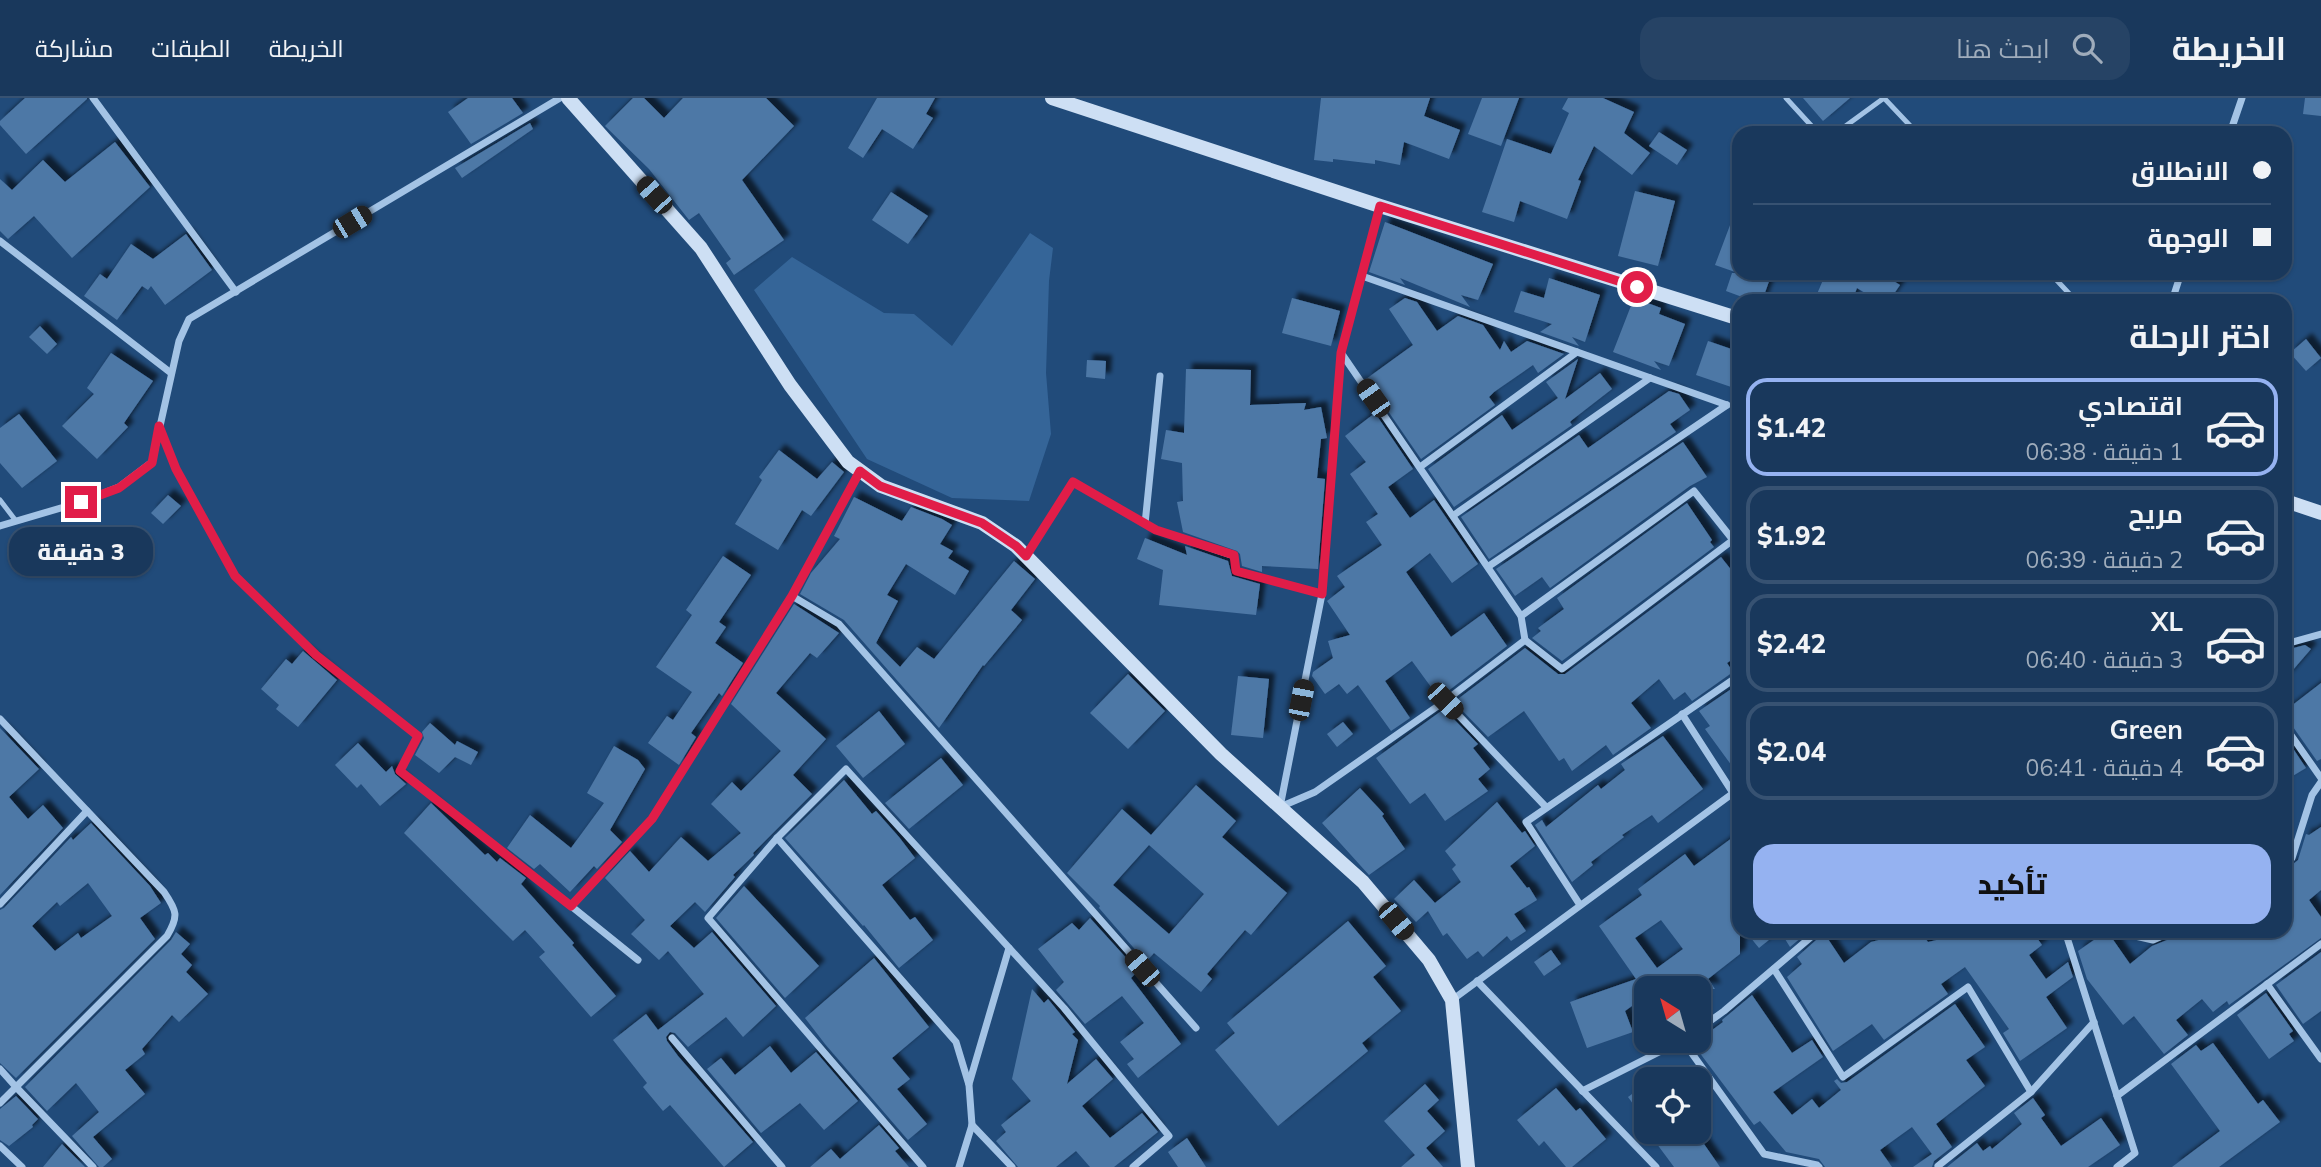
<!DOCTYPE html>
<html lang="ar">
<meta charset="utf-8">
<style>
:root{--surface:#19385c;--page:#264365;--text:#f1f3f6;--muted:#9facbb;--line:#375272;--accent:#95b2f1}
body{margin:0;font-family:Mulish,Cairo,sans-serif;background:var(--page);color:var(--text);direction:rtl;height:100vh;display:flex;flex-direction:column;font-size:26px;white-space:nowrap}
*{box-sizing:border-box;margin:0}
p{font-size:23px;color:var(--muted)}
.icon{flex:none;width:38px;height:38px;fill:none;stroke:currentColor;stroke-width:2;stroke-linecap:round;stroke-linejoin:round}
.map{position:relative;flex:1;overflow:hidden;direction:ltr}
.side{position:absolute;left:1732px;top:196px;width:560px;height:644px;display:flex;flex-direction:column;background:var(--surface);border-radius:21px;box-shadow:0 2px 5px #0004,0 0 0 2px var(--line);direction:rtl}
.side>*{flex:none}
.top-card{position:absolute;left:1732px;top:28px;width:560px;height:154px;border-radius:21px;box-shadow:0 2px 5px #0004,0 0 0 2px var(--line);direction:rtl;display:grid;align-content:center;height:154px;padding:0 21px;background:var(--surface)}
.needle{width:46px;rotate:323deg}
.tools{position:absolute;left:1634px;top:878px;display:grid;gap:14px}
.tools a{display:grid;place-items:center;width:77px;height:77px;border-radius:14px;background:var(--surface);box-shadow:0 2px 5px #0004,0 0 0 2px var(--line);font-size:35px}
.end{position:absolute;width:32px;height:32px;margin:-16px;border:9px solid #e11d48;background:#fff;box-shadow:0 0 0 4px #fff}
.from{border-radius:50%}
.bubble{position:absolute;height:49px;border-radius:21px;background:var(--surface);box-shadow:0 2px 5px #0004,0 0 0 2px var(--line);font-size:23px;font-weight:800;line-height:49px;text-align:center;direction:rtl}
.car{position:absolute;width:21px;height:42px;margin:-21px -10px;border-radius:9px;box-shadow:0 0 5px 2px #0007;background:linear-gradient(#222 24%,#8ab4d8 0 40%,#222 0 76%,#8ab4d8 0 86%,#222 0)}
.top-card b{display:flex;align-items:center;gap:24px;height:66px;font-size:26px}
.top-card b+b{border-top:2px solid var(--line)}
.top-card i{width:18px;height:18px;background:var(--text)}
ul{padding:0;list-style:none}
li{display:flex;align-items:center;gap:21px;height:98px;margin:0 14px 10px;padding:0 7px;border:4px solid var(--line);border-radius:21px}
li div{flex:1}
li b{display:block;font-size:26px}
li em{font-style:normal;font-weight:800}
li.selected{border-color:var(--accent)}
li>.icon{width:63px;height:63px;stroke-width:1.5}
h2{padding:0 21px;font-size:32px;line-height:84px}
.primary-button{display:flex;gap:14px;margin-top:auto;padding:14px 21px}
.primary-button a{flex:1;height:80px;border-radius:21px;background:var(--accent);color:#111;font-size:28px;font-weight:800;line-height:80px;text-align:center}
header{display:flex;align-items:center;gap:42px;box-sizing:border-box;height:98px;padding:0 35px;background:var(--surface);border-bottom:2px solid var(--line)}
header strong{font-size:33px}
nav{display:flex;gap:38px;margin-inline-start:auto;font-size:24px}
.search{width:490px;height:63px;background:var(--page);display:flex;align-items:center;gap:18px;box-sizing:border-box;padding:0 24px;border-radius:21px;color:var(--muted);font-size:26px}
.map>svg:first-child{display:block}
</style>
<header>
<strong>الخريطة</strong>
<div class="search"><svg class="icon" aria-label="search" viewBox="0 0 24 24"><circle cx="10" cy="10" r="6"/><path d="M15 15l6 6"/></svg>ابحث هنا</div>
<nav><a>الخريطة</a><a>الطبقات</a><a>مشاركة</a></nav>
</header>
<div class="map">
<svg width="2321" height="1069" viewBox="0 0 2321 1069">
<defs>
<filter id="shadow"><feDropShadow dx="6" dy="-6" stdDeviation="2" flood-color="#0009"/></filter>
</defs>
<rect width="100%" height="100%" fill="#214b7a"/>
<polygon fill="#356598" points="1030,135 1053,150 1049,183 1046,275 1051,336 1029,403 952,400 867,361 754,192 792,159 884,215 914,216 952,248"/>
<g fill="#4e78a6" fill-rule="evenodd" filter="url(#shadow)">
<polygon points="25,0 87,0 87,1 26,56 0,27 0,23"/>
<polygon points="468,0 512,0 523,15 471,46 448,14"/>
<polygon points="633,0 644,0 664,20 683,0 766,0 794,28 742,82 784,142 734,177 726,165 731,161 699,115 689,122 649,71 605,28"/>
<polygon points="877,0 935,0 926,16 933,20 913,51 882,31 863,60 848,50"/>
<polygon points="1321,0 1430,0 1424,18 1460,32 1449,61 1404,44 1400,67 1375,62 1375,66 1333,61 1333,64 1314,62"/>
<polygon points="1482,0 1519,0 1501,48 1468,36"/>
<polygon points="1568,0 1603,0 1634,14 1624,35 1650,55 1632,77 1594,48 1578,82 1581,83 1567,121 1520,103 1514,124 1482,114 1507,41 1551,56 1569,15 1562,11"/>
<polygon points="1803,0 1850,0 1823,23"/>
<polygon points="2305,0 2321,0 2321,18 2303,16"/>
<polygon points="530,25 533,31 462,80 455,70"/>
<polygon points="1659,34 1687,52 1677,67 1649,48"/>
<polygon points="115,44 150,89 72,160 34,118 8,141 0,133 0,81 12,92 43,62 65,84"/>
<polygon points="1635,93 1675,103 1658,168 1618,158"/>
<polygon points="891,94 928,118 908,146 872,122"/>
<polygon points="1738,106 1740,175 1772,175 1762,203 1753,203 1726,193 1732,175 1738,175 1715,167"/>
<polygon points="1385,124 1493,166 1478,202 1461,197 1470,209 1400,180 1405,187 1369,174"/>
<polygon points="186,136 212,172 165,207 151,188 148,192 142,188 117,222 84,198 100,176 107,181 131,146 153,161"/>
<polygon points="1826,175 1881,175 1900,187 1889,203 1878,203 1857,190 1852,203 1814,203"/>
<polygon points="1549,180 1600,197 1585,244 1572,239 1579,248 1540,234 1552,226 1514,214 1521,193 1544,200"/>
<polygon points="1292,200 1340,213 1331,248 1282,235"/>
<polygon points="1405,200 1417,204 1437,233 1458,218 1483,227 1500,252 1504,243 1511,254 1527,243 1564,256 1538,275 1533,267 1494,294 1489,299 1495,307 1421,361 1366,281 1413,247 1389,211"/>
<polygon points="1634,200 1661,210 1659,216 1685,226 1669,268 1654,263 1661,272 1613,254"/>
<polygon points="40,228 57,246 47,256 29,239"/>
<polygon points="2306,241 2321,260 2306,273 2290,255"/>
<polygon points="1708,243 1740,254 1740,292 1696,277"/>
<polygon points="111,255 153,283 124,325 128,329 97,361 62,328 94,296 87,290"/>
<polygon points="1578,261 1565,301 1600,275 1612,291 1572,322 1570,324 1572,327 1454,409 1428,371 1502,317 1512,332 1558,300 1546,284"/>
<polygon points="1087,262 1106,263 1105,281 1086,279"/>
<polygon points="1186,271 1251,272 1250,307 1306,305 1304,312 1321,309 1327,340 1321,341 1317,380 1325,381 1318,471 1262,468 1262,474 1242,468 1240,456 1237,453 1183,434 1177,404 1183,403 1182,365 1161,361 1166,332 1184,335"/>
<polygon points="1669,293 1679,296 1690,312 1670,326 1676,334 1489,461 1461,419 1579,337 1588,350"/>
<polygon points="1375,315 1413,371 1388,389 1410,420 1434,402 1478,466 1452,485 1430,455 1406,474 1451,539 1484,515 1507,548 1439,600 1412,563 1385,583 1410,620 1391,633 1358,587 1347,596 1339,586 1325,596 1312,578 1313,574 1333,560 1328,543 1350,537 1327,503 1345,489 1337,478 1382,447 1366,424 1378,416 1350,376 1366,364 1345,338"/>
<polygon points="19,316 57,363 22,390 0,365 0,330"/>
<polygon points="1683,344 1707,379 1690,388 1550,490 1542,479 1515,498 1496,471"/>
<polygon points="779,352 817,381 832,364 844,374 811,418 802,412 778,452 735,426 762,382 759,379"/>
<polygon points="168,397 181,408 163,426 151,415"/>
<polygon points="854,399 902,423 911,409 942,421 952,427 940,446 953,453 948,460 969,473 955,497 906,466 887,497 898,503 876,545 900,569 917,549 934,561 1014,463 1035,481 1011,512 1022,522 984,568 983,567 939,630 844,522 800,496 811,475 840,441 834,438"/>
<polygon points="1687,405 1712,442 1710,444 1714,449 1562,563 1532,540 1541,533 1538,530 1564,511 1557,500"/>
<polygon points="1145,440 1187,457 1185,448 1228,463 1232,478 1260,486 1256,517 1159,507 1163,472 1137,461"/>
<polygon points="723,458 751,477 719,524 726,529 715,545 743,565 722,598 719,595 691,635 696,639 679,667 648,645 667,618 673,622 692,594 656,569 692,517 686,512"/>
<polygon points="1721,459 1740,483 1740,556 1727,565 1733,574 1692,603 1685,594 1674,602 1659,581 1631,605 1651,630 1613,657 1606,647 1572,673 1564,660 1559,663 1524,613 1488,639 1454,604 1525,550 1558,576 1565,576"/>
<polygon points="794,506 839,535 817,560 810,555 776,595 826,641 793,677 812,696 753,755 754,757 733,777 735,779 705,814 695,804 670,828 694,850 712,834 776,908 743,939 726,919 688,949 675,935 670,934 666,939 667,943 678,958 753,1044 724,1069 670,1007 663,1013 643,989 647,985 613,942 646,916 658,932 704,896 668,853 659,862 631,836 645,822 605,780 630,753 649,774 681,739 708,763 741,735 711,706 732,684 741,693 781,653 731,606"/>
<polygon points="2305,547 2311,551 2286,580 2286,552"/>
<polygon points="303,553 337,582 298,629 276,611 279,607 261,591 286,561 292,566"/>
<polygon points="1128,576 1165,613 1128,651 1090,615"/>
<polygon points="1238,578 1269,581 1263,640 1231,637"/>
<polygon points="1740,585 1740,679 1705,631 1710,628 1699,613"/>
<polygon points="2321,585 2321,661 2317,663 2291,626 2286,624 2286,612"/>
<polygon points="1444,611 1478,646 1473,650 1490,671 1478,681 1488,693 1445,723 1425,695 1410,706 1376,660"/>
<polygon points="879,613 905,646 863,680 836,648"/>
<polygon points="1343,624 1353,636 1337,649 1327,636"/>
<polygon points="430,625 455,647 457,643 478,654 471,667 455,659 439,675 415,657 424,640 422,634"/>
<polygon points="0,630 39,671 9,699 28,721 43,707 63,730 0,797"/>
<polygon points="1663,638 1703,691 1658,725 1652,717 1622,737 1624,739 1591,764 1593,767 1572,784 1535,727 1542,722 1546,729 1598,687 1601,691 1625,672 1621,666"/>
<polygon points="2286,640 2306,670 2286,682"/>
<polygon points="358,645 386,674 392,668 395,676 406,686 380,708 361,686 357,690 335,667"/>
<polygon points="614,648 638,662 645,671 610,732 622,744 597,771 594,768 570,794 540,766 534,771 507,750 530,717 571,750 604,705 587,695"/>
<polygon points="941,660 963,687 909,731 885,705"/>
<polygon points="844,682 872,716 876,713 899,739 915,760 882,787 910,822 915,819 933,842 899,870 864,827 863,828 785,740"/>
<path d="M1196,687L1236,723L1222,739L1287,795L1251,837L1245,832L1207,876L1212,881L1201,894L1154,855L1146,864L1099,810L1100,808L1067,775L1122,711L1151,737ZM1149,747L1204,796L1169,836L1113,787Z"/>
<polygon points="1360,690 1384,716 1382,718 1405,751 1369,777 1322,725"/>
<polygon points="1497,704 1522,735 1525,733 1535,748 1510,768 1527,790 1529,789 1537,802 1514,816 1526,833 1511,843 1507,838 1483,859 1478,853 1467,861 1447,835 1443,838 1428,813 1416,824 1394,801 1414,782 1435,805 1461,784 1452,771 1456,767 1445,753"/>
<polygon points="431,705 485,757 488,755 497,764 500,760 526,780 521,786 574,845 572,847 616,898 591,919 539,859 545,854 525,832 513,843 404,735"/>
<path d="M91,725L150,788L161,805L140,820L155,841L16,980L0,965V812L4,810L71,739L73,742ZM88,785L112,818L81,840L78,835L55,853L32,828L57,804L60,808Z"/>
<polygon points="2321,729 2321,792 2309,802 2321,819 2321,840 2229,907 2227,903 2213,914 2202,901 2176,922 2188,937 2164,956 2134,918 2123,927 2087,881 2078,853 2107,833 2130,866 2152,848 2177,838 2180,833 2286,833 2286,772 2298,762 2306,736 2309,737"/>
<path d="M1740,734V856L1708,881L1715,891H1647V897L1625,913L1633,934L1587,950L1570,904L1636,881L1599,828L1642,797L1638,791L1685,756L1694,768ZM1661,822L1683,851L1657,870L1635,840Z"/>
<polygon points="744,788 819,868 785,900 716,820"/>
<polygon points="1090,820 1138,873 1131,880 1181,946 1138,980 1127,966 1134,961 1120,944 1144,925 1122,898 1085,926 1056,892 1064,884 1038,851 1072,825 1079,832"/>
<polygon points="1348,823 1386,868 1373,879 1401,913 1362,945 1368,953 1278,1028 1215,952 1235,935 1227,925"/>
<polygon points="1745,833 1809,833 1790,849 1780,833 1759,850"/>
<polygon points="1897,833 1920,833 1928,844 1958,837 1957,833 2032,833 2042,847 2029,857 2046,881 2068,864 2073,879 2046,899 2067,930 2020,963 2003,935 2009,931 1965,869 1941,886 1948,896 1884,942 1872,926 1833,953 1787,879 1802,866 1797,859 1824,835 1844,865 1871,844 1894,838"/>
<polygon points="176,834 190,846 181,856 192,867 186,874 208,896 179,924 172,917 142,951 145,956 125,972 145,996 93,1039 112,1061 103,1069 99,1069 72,1038 99,1014 76,985 47,1013 25,989 171,842"/>
<polygon points="1551,852 1561,866 1544,878 1534,864"/>
<polygon points="2321,854 2321,913 2303,926 2276,887"/>
<polygon points="874,860 929,929 892,960 910,981 897,991 927,1026 908,1042 825,946 805,920"/>
<polygon points="1032,891 1044,905 1048,901 1075,934 1072,936 1078,942 1067,986 1096,961 1113,981 1082,1008 1110,1040 1142,1015 1158,1034 1114,1069 1090,1069 1076,1053 1056,1069 1018,1069 996,1043 1006,1034 1001,1027 1031,1003 1012,981"/>
<polygon points="2266,895 2293,933 2289,936 2294,943 2269,961 2237,917"/>
<polygon points="1752,897 1792,955 1812,942 1823,959 1773,994 1792,1017 1812,1001 1819,1010 1841,992 1834,983 1837,981 1841,985 1847,984 1955,906 1985,949 1966,962 1985,988 1936,1026 1952,1049 1934,1063 1932,1069 1913,1069 1932,1056 1912,1029 1880,1052 1892,1069 1825,1069 1819,1061 1786,1054 1760,1023 1754,1027 1693,946 1723,924 1722,922"/>
<polygon points="2213,945 2258,1006 2263,1002 2280,1024 2219,1069 2172,1069 2220,1033 2171,966 2196,947 2201,953"/>
<polygon points="770,948 791,975 816,954 858,1003 824,1032 800,1005 761,1035 707,971 721,960 735,977"/>
<polygon points="1647,985 1647,1025 1628,999"/>
<polygon points="1425,986 1439,1002 1427,1013 1445,1033 1426,1050 1443,1069 1401,1069 1415,1057 1384,1023"/>
<polygon points="1556,990 1576,1013 1580,1010 1606,1041 1572,1069 1566,1069 1544,1043 1539,1048 1517,1022"/>
<polygon points="16,998 38,1021 32,1027 33,1029 9,1048 0,1042 0,1011"/>
<polygon points="2033,1000 2045,1017 2041,1020 2061,1048 2101,1020 2120,1047 2088,1069 1947,1069 1977,1045 1983,1053 1990,1048 1992,1051 2022,1026 2014,1015"/>
<polygon points="879,1027 899,1050 895,1053 909,1069 810,1069 831,1051 840,1061"/>
<polygon points="1648,1034 1682,1034 1687,1042 1697,1036 1720,1069 1674,1069"/>
<polygon points="1187,1040 1206,1069 1178,1069 1168,1054"/>
<polygon points="62,1046 85,1069 43,1069"/>
</g>
<g fill="none" stroke-linecap="round" stroke-linejoin="round">
<g stroke="#a3c3e5" stroke-width="5">
<polyline points="1786,0 1818,35"/>
<polyline points="1836,35 1884,0 1917,35"/>
<polyline points="2050,175 2076,203"/>
<polyline points="0,402 16,423"/>
</g>
<g stroke="#a3c3e5" stroke-width="7">
<polyline points="93,0 236,194"/>
<polyline points="2230,35 2242,0"/>
<polyline points="1380,108 1341,255 1322,496 1280,709 1315,694 1445,603 1525,542 1562,571 1733,442 1740,451"/>
<polyline points="0,143 171,275"/>
<polyline points="1362,178 1727,307"/>
<polyline points="2172,203 2181,175"/>
<polyline points="1342,256 1521,518 1525,542"/>
<polyline points="159,328 176,371 235,478 316,557 418,638 400,673 571,808 652,721 792,498 860,373"/>
<polyline points="1420,369 1577,254"/>
<polyline points="1454,417 1650,280"/>
<polyline points="1145,426 1160,278"/>
<polyline points="0,428 81,404 119,389 152,364 179,243 189,221 560,0"/>
<polyline points="1026,458 1073,384 1156,432 1234,458 1236,473 1322,496"/>
<polyline points="1489,468 1727,307"/>
<polyline points="792,498 839,526 1196,930"/>
<polyline points="1521,518 1694,393 1733,442 1740,441"/>
<polyline points="2286,546 2321,536"/>
<polyline points="1445,603 1546,709"/>
<polyline points="1682,616 1733,695"/>
<path d="M0,621L164,794C177,813 179,818 167,838L16,989L0,971"/>
<polyline points="2286,630 2321,680"/>
<polyline points="777,740 956,944 969,987 972,1027 959,1069"/>
<polyline points="2286,766 2292,760 2312,697 2321,684"/>
<polyline points="0,806 87,713"/>
<polyline points="1580,807 1526,724 1740,577"/>
<polyline points="571,808 638,862"/>
<polyline points="2065,833 2135,1055 2117,1069"/>
<polyline points="2113,833 2153,842 2174,833"/>
<polyline points="1774,871 1843,979 1968,889 2031,994"/>
<polyline points="1477,883 1656,1069"/>
<polyline points="2267,886 2321,961"/>
<polyline points="1452,902 1740,690"/>
<polyline points="1699,931 1724,913 1818,833"/>
<polyline points="672,940 782,1069"/>
<polyline points="1683,943 1764,1056 1817,1067 1819,1069"/>
<polyline points="969,986 1009,850"/>
<polyline points="1582,993 1681,943"/>
<polyline points="2117,998 2321,846"/>
<polyline points="0,1005 16,989 93,1069"/>
<polyline points="972,1027 1012,1069"/>
<polyline points="0,1048 22,1069"/>
<polyline points="1938,1068 2031,994 2094,924"/>
<polyline points="923,1069 708,820 777,740 846,671 1064,910 1169,1038 1133,1069"/>
</g>
<g stroke="#cddff4" stroke-width="14">
<polyline points="568,0 701,150 790,287 848,364 881,388 982,425 1016,448 1221,656 1363,784 1429,862 1452,902 1468,1069"/>
<polyline points="1052,0 1380,108 1740,221"/>
<polyline points="2286,403 2321,415"/>
</g>
</g>
<g fill="none" stroke-linecap="round" stroke-linejoin="round">
<polyline stroke="#e11d48" stroke-width="9" points="81,404 119,390 152,365 159,328 176,371 235,478 316,557 418,638 400,673 571,808 652,721 792,498 860,373 880,388 982,425 1016,448 1026,458 1073,384 1156,432 1234,457 1236,473 1322,496 1341,255 1380,108 1637,189"/>
</g>
</svg>
<div class="tools">
<a><svg class="needle" viewBox="-14 -14 28 28"><path d="M0-13l5 13h-10z" fill="#e53935"/><path d="M0 13l5-13h-10z" fill="#9facbb"/></svg></a>
<a><svg class="icon" aria-label="locate" viewBox="0 0 24 24"><circle cx="12" cy="12" r="6"/><path d="M12 2v4M12 18v4M2 12h4M18 12h4"/></svg></a>
</div>
<i class="end from" style="left:1637px;top:189px"></i>
<i class="end" style="left:81px;top:404px"></i>
<div class="bubble" style="left:9px;top:429px;width:144px">3 دقيقة</div>
<i class="car" style="left:654px;top:97px;rotate:318deg"></i>
<i class="car" style="left:352px;top:124px;rotate:59deg"></i>
<i class="car" style="left:1373px;top:300px;rotate:325deg"></i>
<i class="car" style="left:1301px;top:602px;rotate:11deg"></i>
<i class="car" style="left:1445px;top:603px;rotate:136deg"></i>
<i class="car" style="left:1396px;top:823px;rotate:140deg"></i>
<i class="car" style="left:1142px;top:870px;rotate:319deg"></i>
<div class="top-card">
<b><i class="from"></i>الانطلاق</b>
<b><i></i>الوجهة</b>
</div>
<section class="side">
<h2>اختر الرحلة</h2>
<ul>
<li class="selected"><svg class="icon" aria-label="car" viewBox="0 0 24 24"><path d="M5 17H2v-5l4-1 3-4h7l3 4 3 1v5h-3M9 17h6M6 11h13"/><circle cx="7" cy="17" r="2"/><circle cx="17" cy="17" r="2"/></svg><div><b>اقتصادي</b><p>1 دقيقة · 06:38</p></div><em>$1.42</em></li>
<li><svg class="icon" aria-label="car" viewBox="0 0 24 24"><path d="M5 17H2v-5l4-1 3-4h7l3 4 3 1v5h-3M9 17h6M6 11h13"/><circle cx="7" cy="17" r="2"/><circle cx="17" cy="17" r="2"/></svg><div><b>مريح</b><p>2 دقيقة · 06:39</p></div><em>$1.92</em></li>
<li><svg class="icon" aria-label="car" viewBox="0 0 24 24"><path d="M5 17H2v-5l4-1 3-4h7l3 4 3 1v5h-3M9 17h6M6 11h13"/><circle cx="7" cy="17" r="2"/><circle cx="17" cy="17" r="2"/></svg><div><b>XL</b><p>3 دقيقة · 06:40</p></div><em>$2.42</em></li>
<li><svg class="icon" aria-label="car" viewBox="0 0 24 24"><path d="M5 17H2v-5l4-1 3-4h7l3 4 3 1v5h-3M9 17h6M6 11h13"/><circle cx="7" cy="17" r="2"/><circle cx="17" cy="17" r="2"/></svg><div><b>Green</b><p>4 دقيقة · 06:41</p></div><em>$2.04</em></li>
</ul>
<div class="primary-button"><a>تأكيد</a></div>
</section>
</div>
